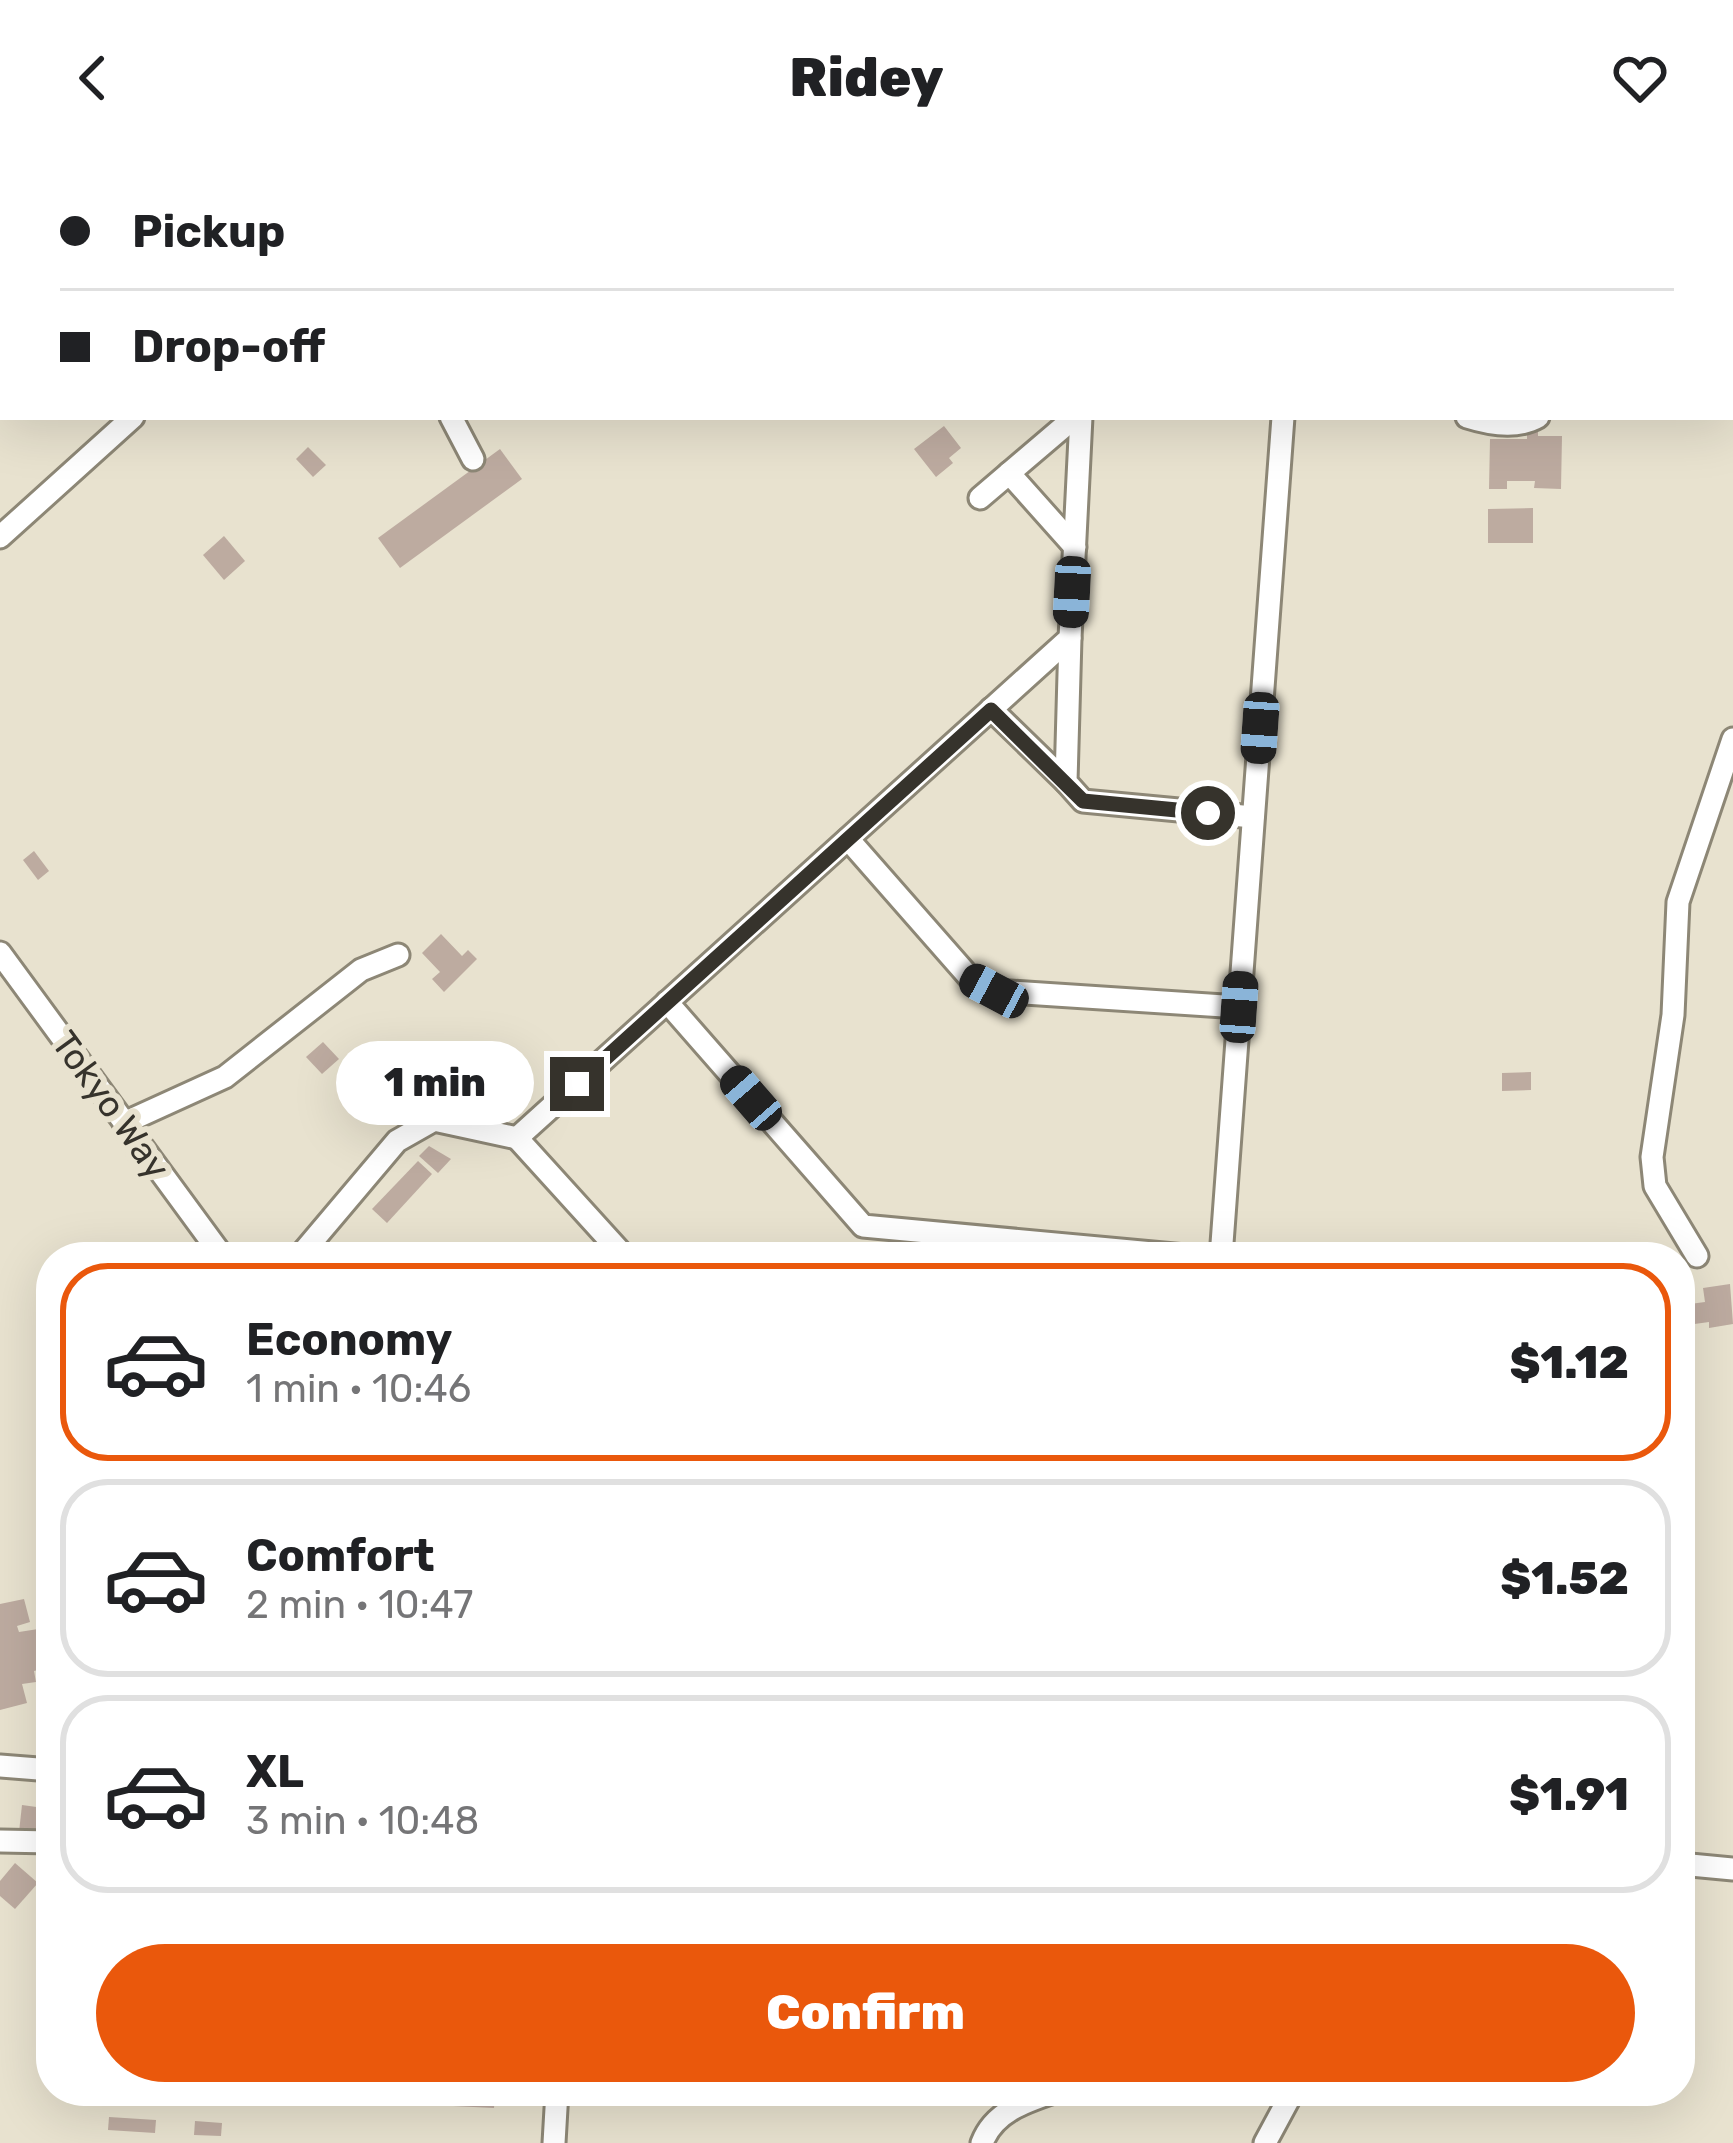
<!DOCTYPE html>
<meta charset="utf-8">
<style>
:root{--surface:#fff;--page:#f6f6f6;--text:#202124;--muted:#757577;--line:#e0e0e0;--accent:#ea580c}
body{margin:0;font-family:Rubik,sans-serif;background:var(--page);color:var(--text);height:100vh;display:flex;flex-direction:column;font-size:45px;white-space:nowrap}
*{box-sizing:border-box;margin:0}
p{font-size:39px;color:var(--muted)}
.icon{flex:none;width:66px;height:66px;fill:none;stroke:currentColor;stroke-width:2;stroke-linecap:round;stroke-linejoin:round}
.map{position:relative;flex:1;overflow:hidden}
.drawer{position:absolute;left:36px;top:1086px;width:1659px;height:864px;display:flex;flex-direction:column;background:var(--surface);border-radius:48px;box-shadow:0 12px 48px #0002}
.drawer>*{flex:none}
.guide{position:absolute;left:0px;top:0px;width:1734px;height:264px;box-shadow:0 12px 48px #0002;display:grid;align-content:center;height:264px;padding:0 60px;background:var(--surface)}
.end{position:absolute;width:54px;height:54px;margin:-27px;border:15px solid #36332c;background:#fff;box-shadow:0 0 0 6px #fff}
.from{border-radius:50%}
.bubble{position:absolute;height:84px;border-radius:42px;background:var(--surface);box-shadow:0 12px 48px #0002;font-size:39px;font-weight:800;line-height:84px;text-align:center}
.car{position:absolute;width:36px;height:72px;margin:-36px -18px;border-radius:15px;box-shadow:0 0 9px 3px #0007;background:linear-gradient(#222 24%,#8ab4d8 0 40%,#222 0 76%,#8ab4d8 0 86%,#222 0)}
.guide b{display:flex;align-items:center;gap:42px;height:114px;font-size:45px}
.guide b+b{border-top:3px solid var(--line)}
.guide i{width:30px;height:30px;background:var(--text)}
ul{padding:21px 0 0;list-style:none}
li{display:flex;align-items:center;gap:36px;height:198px;margin:0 24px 18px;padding:0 36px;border:6px solid var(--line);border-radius:48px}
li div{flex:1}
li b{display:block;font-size:45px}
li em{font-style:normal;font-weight:800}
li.current{border-color:var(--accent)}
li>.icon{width:108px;height:108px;stroke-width:1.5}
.cta{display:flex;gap:24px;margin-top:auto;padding:24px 60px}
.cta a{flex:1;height:138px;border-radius:72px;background:var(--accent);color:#fff;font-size:48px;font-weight:800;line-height:138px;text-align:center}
header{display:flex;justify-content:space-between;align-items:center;height:156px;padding:0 60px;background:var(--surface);font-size:54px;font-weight:800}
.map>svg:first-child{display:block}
</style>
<header><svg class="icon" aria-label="back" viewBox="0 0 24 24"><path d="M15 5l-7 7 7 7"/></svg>Ridey<svg class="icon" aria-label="heart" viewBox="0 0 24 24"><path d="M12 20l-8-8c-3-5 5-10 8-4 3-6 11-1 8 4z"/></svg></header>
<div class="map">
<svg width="1733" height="1987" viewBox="0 0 1733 1987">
<rect width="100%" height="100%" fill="#e8e2cf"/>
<g fill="#bdaba0">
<polygon points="944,270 961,292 949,302 953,307 936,321 914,293"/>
<polygon points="1527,270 1538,270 1538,280 1562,280 1561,333 1534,332 1535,325 1507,325 1507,333 1489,333 1490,283 1527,283"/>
<polygon points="308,291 326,309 313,321 296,303"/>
<polygon points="500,293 522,323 400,412 378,382"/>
<polygon points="1533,352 1533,387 1488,387 1488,353"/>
<polygon points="224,380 245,405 224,424 203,399"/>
<polygon points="34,695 49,715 38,724 23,704"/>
<polygon points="441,778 462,800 468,794 477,803 444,836 432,823 440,816 422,797"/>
<polygon points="323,886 339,903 322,918 306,901"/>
<polygon points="1531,916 1531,934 1502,935 1502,917"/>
<polygon points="429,990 451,1003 438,1017 419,1000"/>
<polygon points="418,1005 432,1018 387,1067 372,1053"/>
<polygon points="1680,1109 1684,1109 1690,1148 1705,1146 1703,1132 1730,1128 1733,1168 1709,1172 1709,1166 1680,1170"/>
<polygon points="24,1443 30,1466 17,1470 19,1476 51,1471 51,1501 44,1502 42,1513 34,1515 36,1526 22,1528 27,1547 0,1554 0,1448"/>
<polygon points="22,1649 51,1653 50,1679 19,1676"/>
<polygon points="15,1707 38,1727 15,1753 0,1740 0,1725"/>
<polygon points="454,1935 495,1935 494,1952 453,1950"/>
<polygon points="109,1961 156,1964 155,1977 108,1974"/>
<polygon points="195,1965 222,1967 221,1980 194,1979"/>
</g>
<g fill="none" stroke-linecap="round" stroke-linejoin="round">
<defs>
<g id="minor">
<polyline points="1457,0 1461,3"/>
<polyline points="414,3 417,0"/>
<polyline points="1378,3 1383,0"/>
<polyline points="1731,59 1733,59"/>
<polyline points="451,261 473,303"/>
<path d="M1467,261C1489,268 1517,273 1538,261"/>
<polyline points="1009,317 1075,391"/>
<polyline points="980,342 1075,261"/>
<polyline points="0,381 133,261"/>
<polyline points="1070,482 1066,626 1083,645 1253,661"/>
<polyline points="991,553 1066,626"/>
<polyline points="848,683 970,822 995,835 1239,851"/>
<polyline points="0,797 223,1101"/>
<polyline points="667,846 863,1070 1196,1101"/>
<polyline points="124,967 225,921 361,814 398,799"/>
<polyline points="1697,1100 1655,1030 1652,1001 1673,859 1678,746 1733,583"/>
<polyline points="299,1101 397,985 434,964 517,982"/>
<polyline points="625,1101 517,982 1070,482 1081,261"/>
<polyline points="1221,1101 1283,261"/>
<polyline points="0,1610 51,1614"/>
<polyline points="0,1685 51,1686"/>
<polyline points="1680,1708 1733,1713"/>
<polyline points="554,1987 557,1935"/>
<path d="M982,1987C994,1955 1027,1945 1057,1935"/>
<polyline points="1265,1987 1293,1935"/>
</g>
</defs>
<use href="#minor" stroke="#8d8776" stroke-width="27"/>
<use href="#minor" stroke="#fff" stroke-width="21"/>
</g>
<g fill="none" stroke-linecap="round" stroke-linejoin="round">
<polyline stroke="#36332c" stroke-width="15" points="577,928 991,554 1083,645 1208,657"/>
</g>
<g text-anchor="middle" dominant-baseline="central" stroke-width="12" stroke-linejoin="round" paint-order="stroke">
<g font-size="36" fill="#36332c" stroke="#e8e2cf">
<text transform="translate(111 949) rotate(54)">Tokyo Way</text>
</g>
</g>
</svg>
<i class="end from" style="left:1208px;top:657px"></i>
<i class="end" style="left:577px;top:928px"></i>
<div class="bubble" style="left:336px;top:885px;width:198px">1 min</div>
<i class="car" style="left:1072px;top:436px;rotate:183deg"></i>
<i class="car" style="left:1260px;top:572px;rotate:184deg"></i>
<i class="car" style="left:994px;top:835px;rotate:298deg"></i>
<i class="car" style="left:1239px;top:851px;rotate:4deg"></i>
<i class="car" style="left:751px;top:942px;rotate:319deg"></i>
<div class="guide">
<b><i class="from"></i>Pickup</b>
<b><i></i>Drop-off</b>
</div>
<section class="drawer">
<ul>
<li class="current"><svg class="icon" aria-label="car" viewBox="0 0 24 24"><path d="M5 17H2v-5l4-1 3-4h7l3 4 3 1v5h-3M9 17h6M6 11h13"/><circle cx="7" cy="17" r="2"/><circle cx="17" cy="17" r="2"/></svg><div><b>Economy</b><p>1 min · 10:46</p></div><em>$1.12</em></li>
<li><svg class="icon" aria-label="car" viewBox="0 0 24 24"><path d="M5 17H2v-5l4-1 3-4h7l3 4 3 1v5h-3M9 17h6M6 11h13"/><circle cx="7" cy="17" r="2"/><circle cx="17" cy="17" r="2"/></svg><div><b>Comfort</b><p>2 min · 10:47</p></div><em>$1.52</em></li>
<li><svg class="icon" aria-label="car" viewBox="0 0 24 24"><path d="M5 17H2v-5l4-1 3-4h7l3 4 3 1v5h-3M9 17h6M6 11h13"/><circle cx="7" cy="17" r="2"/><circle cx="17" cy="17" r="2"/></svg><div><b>XL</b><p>3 min · 10:48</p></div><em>$1.91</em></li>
</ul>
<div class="cta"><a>Confirm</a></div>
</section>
</div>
